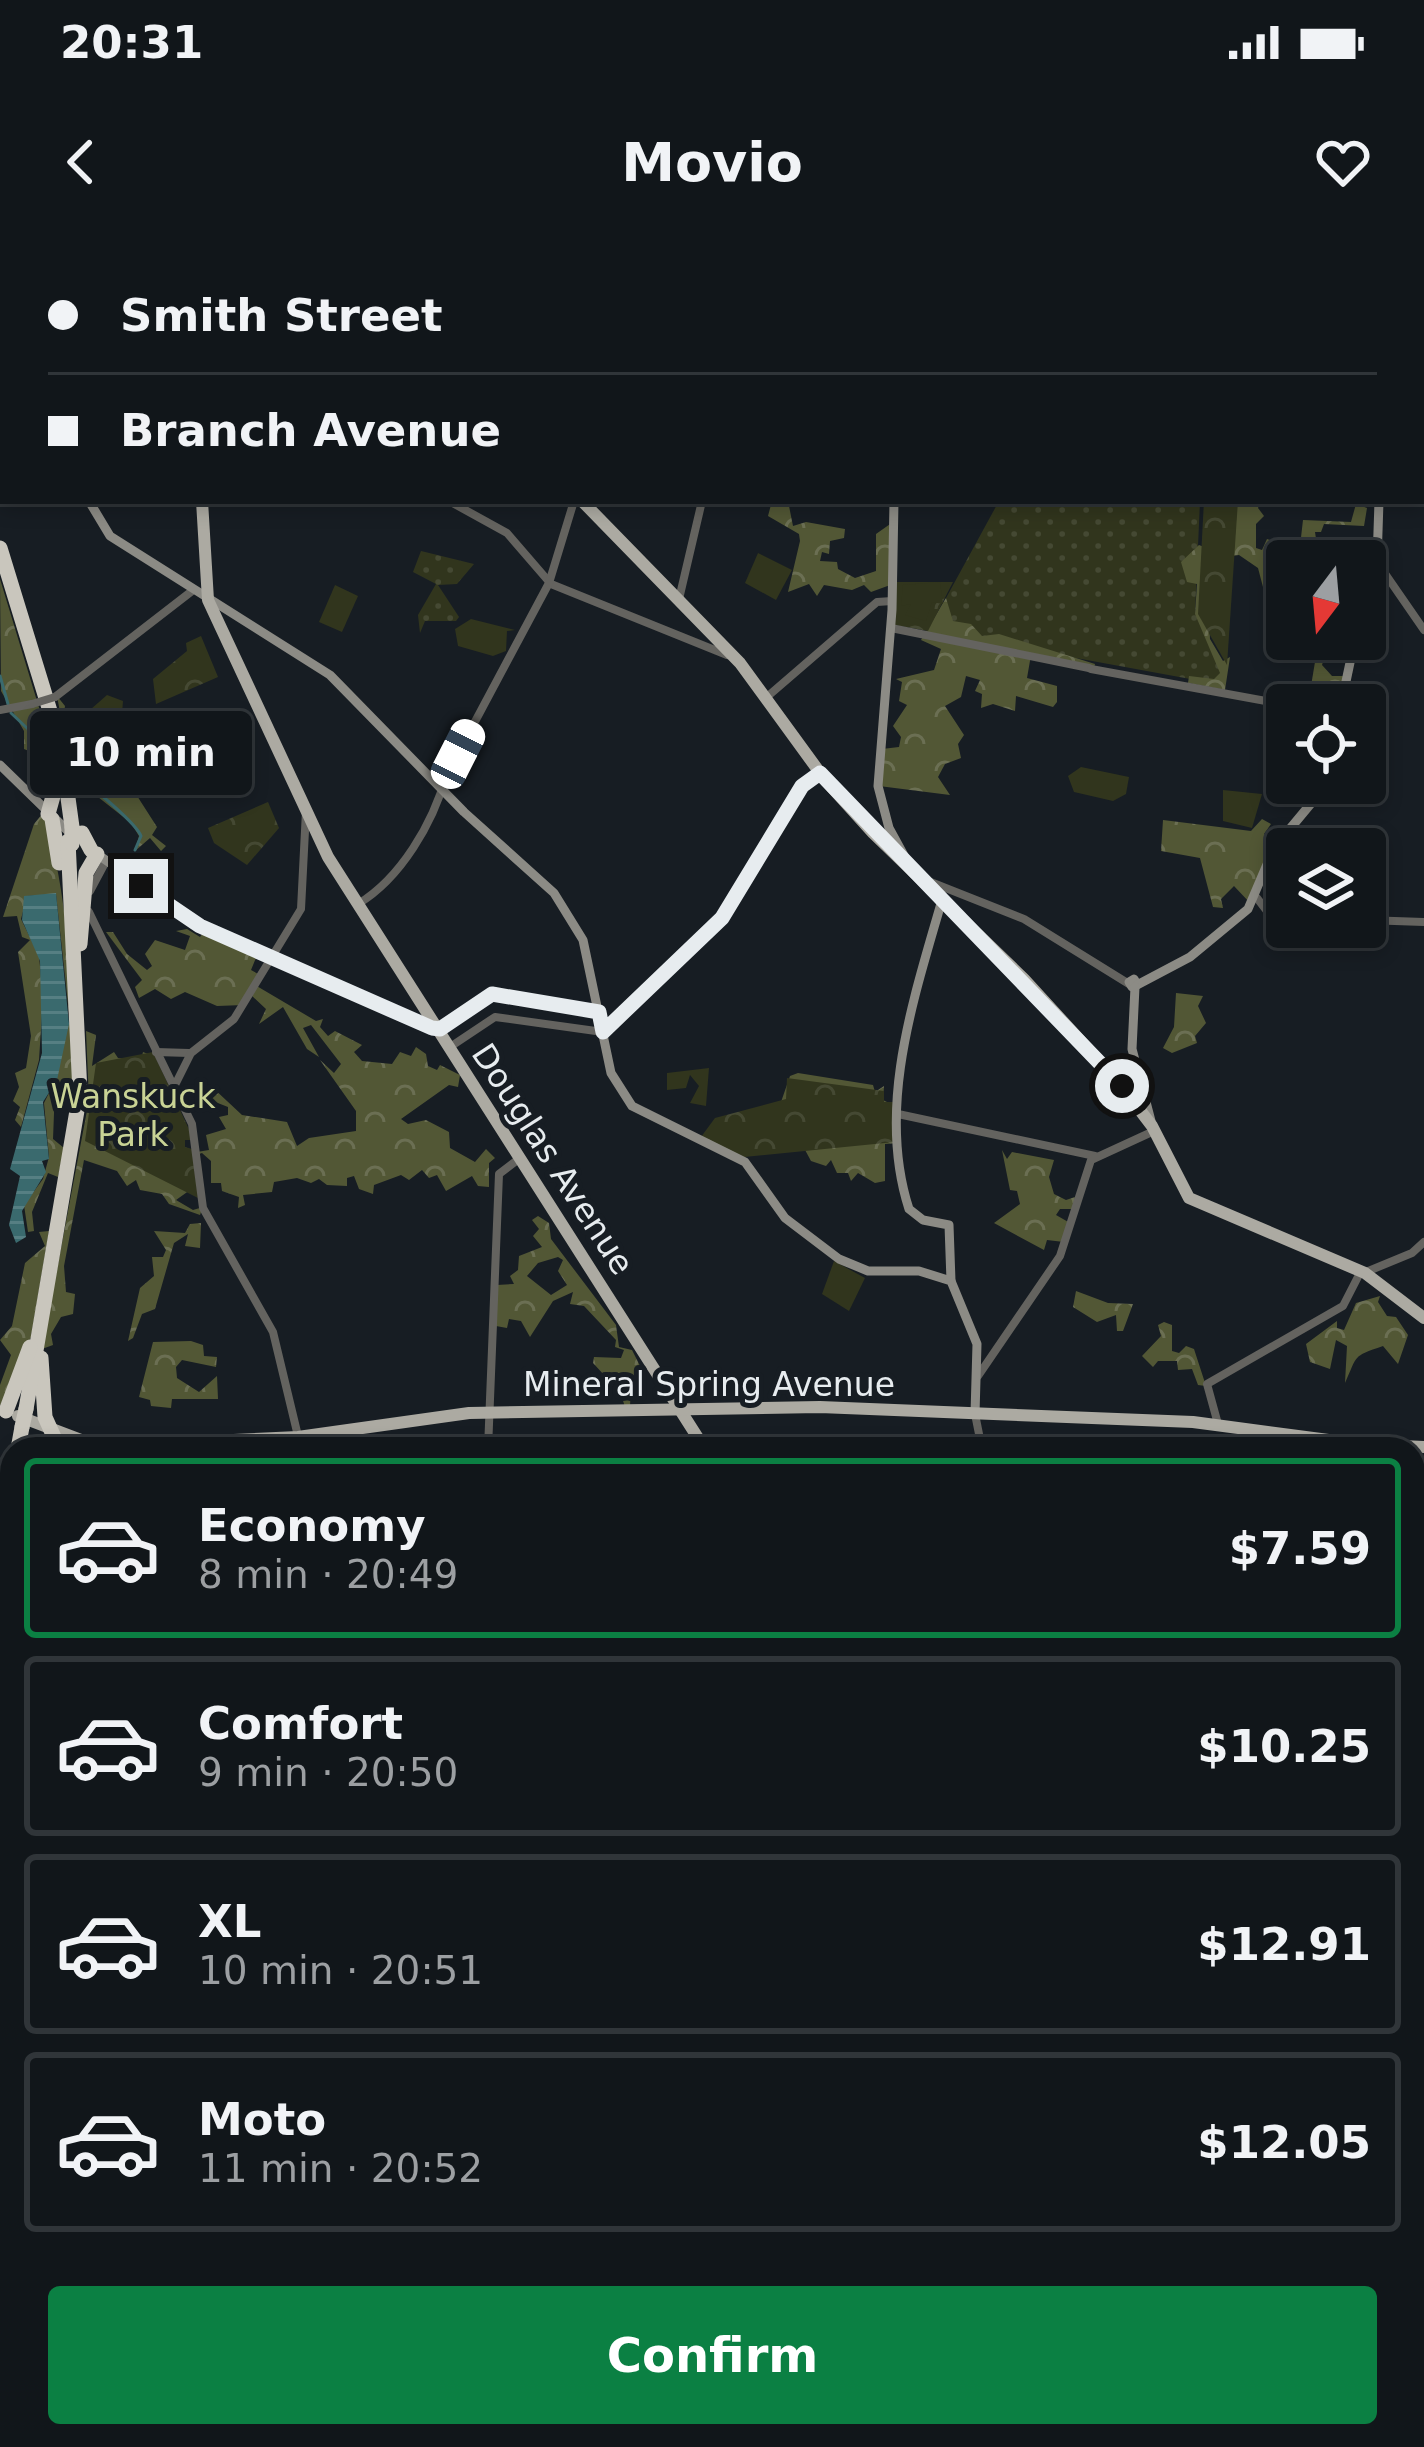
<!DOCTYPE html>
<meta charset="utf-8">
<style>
:root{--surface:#11161a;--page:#1a1f23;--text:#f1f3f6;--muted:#9c9fa2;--line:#303539;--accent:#0b8043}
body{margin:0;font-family:"DejaVu Sans",sans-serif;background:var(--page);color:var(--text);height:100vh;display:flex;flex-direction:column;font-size:45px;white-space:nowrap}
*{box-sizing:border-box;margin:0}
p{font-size:39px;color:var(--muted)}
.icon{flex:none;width:66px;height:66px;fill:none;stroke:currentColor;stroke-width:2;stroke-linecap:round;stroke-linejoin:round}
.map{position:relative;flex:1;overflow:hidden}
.drawer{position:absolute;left:0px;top:1197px;width:1425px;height:1011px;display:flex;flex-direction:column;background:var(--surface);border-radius:36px 36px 0 0;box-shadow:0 6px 18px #0003,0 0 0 3px var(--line)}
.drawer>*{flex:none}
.banner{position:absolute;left:0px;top:0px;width:1425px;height:264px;box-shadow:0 6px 18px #0003,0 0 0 3px var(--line);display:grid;align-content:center;height:264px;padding:0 48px;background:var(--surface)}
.needle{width:78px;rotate:196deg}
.buttons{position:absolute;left:1266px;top:300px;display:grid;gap:24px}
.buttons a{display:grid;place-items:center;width:120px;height:120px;border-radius:12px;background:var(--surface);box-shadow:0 6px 18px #0003,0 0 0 3px var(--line);font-size:60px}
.end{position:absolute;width:54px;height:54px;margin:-27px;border:15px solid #e7ecef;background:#111;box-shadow:0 0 0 6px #111}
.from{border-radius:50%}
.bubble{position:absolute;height:84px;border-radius:12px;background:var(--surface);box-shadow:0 6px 18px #0003,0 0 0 3px var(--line);font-size:39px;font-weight:700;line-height:84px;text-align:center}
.car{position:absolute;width:36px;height:72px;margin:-36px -18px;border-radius:15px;box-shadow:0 0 9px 3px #0007;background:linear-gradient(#fff 24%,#345 0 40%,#fff 0 76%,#345 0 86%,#fff 0)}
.banner b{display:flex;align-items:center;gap:42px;height:114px;font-size:45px}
.banner b+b{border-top:3px solid var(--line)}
.banner i{width:30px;height:30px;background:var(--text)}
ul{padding:21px 0 0;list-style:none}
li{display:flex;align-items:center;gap:36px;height:180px;margin:0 24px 18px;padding:0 24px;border:6px solid var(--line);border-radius:12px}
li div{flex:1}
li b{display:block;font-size:45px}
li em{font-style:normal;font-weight:700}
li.current{border-color:var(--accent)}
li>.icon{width:108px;height:108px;stroke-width:1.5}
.action{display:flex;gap:24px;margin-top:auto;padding:24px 48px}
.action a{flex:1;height:138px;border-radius:12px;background:var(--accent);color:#fff;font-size:48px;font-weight:700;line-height:138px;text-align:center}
.status{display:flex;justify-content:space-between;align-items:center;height:84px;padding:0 60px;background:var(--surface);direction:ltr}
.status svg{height:33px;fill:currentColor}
header{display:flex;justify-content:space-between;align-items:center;height:156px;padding:0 48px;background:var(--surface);font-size:54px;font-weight:700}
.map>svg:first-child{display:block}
</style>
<div class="status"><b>20:31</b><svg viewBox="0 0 49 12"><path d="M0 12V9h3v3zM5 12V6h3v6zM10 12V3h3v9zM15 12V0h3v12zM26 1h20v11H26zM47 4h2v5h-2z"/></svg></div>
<header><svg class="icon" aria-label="back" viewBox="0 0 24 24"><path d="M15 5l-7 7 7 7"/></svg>Movio<svg class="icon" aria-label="heart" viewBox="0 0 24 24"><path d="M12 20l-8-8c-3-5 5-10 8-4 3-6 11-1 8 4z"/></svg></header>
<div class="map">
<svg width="1424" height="2207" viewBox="0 0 1424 2207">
<defs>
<pattern id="grass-dots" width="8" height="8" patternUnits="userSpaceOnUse" patternTransform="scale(3)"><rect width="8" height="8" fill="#31351d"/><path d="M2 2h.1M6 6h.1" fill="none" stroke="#454933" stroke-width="1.8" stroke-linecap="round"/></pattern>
<pattern id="forest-crowns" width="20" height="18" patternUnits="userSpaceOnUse" patternTransform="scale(3)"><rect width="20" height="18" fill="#525735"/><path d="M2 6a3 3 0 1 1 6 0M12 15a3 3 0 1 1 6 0" fill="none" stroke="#6b6f53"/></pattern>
<pattern id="park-crowns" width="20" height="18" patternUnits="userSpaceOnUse" patternTransform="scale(3)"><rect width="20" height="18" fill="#31351d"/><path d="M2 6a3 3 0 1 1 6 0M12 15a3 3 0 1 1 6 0" fill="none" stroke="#454933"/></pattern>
<pattern id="water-rules" width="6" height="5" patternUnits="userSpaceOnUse" patternTransform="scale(3)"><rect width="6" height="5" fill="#3a6a6e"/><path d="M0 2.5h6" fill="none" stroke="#567f83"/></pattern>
</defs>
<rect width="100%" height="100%" fill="#171d23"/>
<g fill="url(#grass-dots)">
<polygon points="999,261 1200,261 1195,373 1225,426 1223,445 928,391"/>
<polygon points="421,311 474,324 457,344 438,345 459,377 456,381 425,381 420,393 418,375 436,344 413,332"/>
</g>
<g fill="url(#forest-crowns)" fill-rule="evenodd">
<polygon points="772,261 788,261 793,286 806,282 845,289 844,298 830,301 829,314 822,312 820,321 837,322 838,329 855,338 876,331 876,294 893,282 893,344 871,352 864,345 852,350 824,345 817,356 809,344 788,352 800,301 799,294 768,276"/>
<polygon points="1232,261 1261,261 1258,268 1264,276 1256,284 1256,308 1262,310 1267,299 1286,306 1282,339 1287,347 1287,391 1285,355 1263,347 1258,328 1239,315 1226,317"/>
<polygon points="1356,264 1367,268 1364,286 1324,284 1321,292 1315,292 1318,312 1299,315 1303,280 1351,282"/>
<polygon points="1199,305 1204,307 1210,399 1223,421 1230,417 1225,450 1188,443 1189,436 1214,439 1220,433 1195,374 1197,344 1187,342 1181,322"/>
<polygon points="0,339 47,494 51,520 24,509 24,491 1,451"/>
<polygon points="946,358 953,381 971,384 982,396 999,394 1095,424 1094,428 1031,415 1027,438 1057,446 1057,462 1053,467 1016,456 1015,471 993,464 981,468 982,454 975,451 980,440 966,436 961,457 945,466 964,495 958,504 961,518 945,524 938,537 950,555 879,546 882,509 899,507 901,497 893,486 907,465 899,461 902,442 896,439 934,430 941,409 921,400"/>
<polygon points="1291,399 1330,399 1322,425 1332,436 1346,436 1344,450 1316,456 1319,465 1287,465 1286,470 1287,462 1292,461 1292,454 1298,451 1309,458 1315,422"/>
<path d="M57,456L65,466C58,502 93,530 118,551L132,548L157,587L152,595L166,606L161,611L150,598L135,611L139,596L131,583L79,542L74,548Z"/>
<path d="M43,573C71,659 70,753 77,843L63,851L55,847L53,899L64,908L58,937L48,933L32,972L34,991L28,992L24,965L43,939L49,917L44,863L57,837L59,801L70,782L56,654L27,656L21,679L39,716L43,758L39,820L21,887L15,880L20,867L13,861L19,847L15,833L26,828L31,796L18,712L30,700L22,697L17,676L3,677L34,584Z"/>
<polygon points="1262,579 1271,584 1264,594 1278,601 1251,664 1234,646 1221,659 1223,668 1213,667 1200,618 1161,611 1163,580 1251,591"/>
<polygon points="187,689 200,697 205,690 258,713 251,730 260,735 255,745 316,781 323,779 320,787 328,796 335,791 362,805 354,812 362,821 392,824 400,812 411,816 416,807 426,814 428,826 437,830 440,825 460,835 458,847 449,845 401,879 408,884 426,880 449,892 450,908 475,922 486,909 495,918 489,923 489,947 478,946 472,936 446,951 437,935 429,938 422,930 409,940 401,935 374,945 373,954 359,949 354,936 347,938 347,946 327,945 319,939 311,943 297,938 274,942 272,952 243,955 245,965 238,968 239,957 222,951 221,943 211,943 211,921 202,913 196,915 190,950 176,960 193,970 203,967 200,975 169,964 162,954 140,950 136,940 127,946 117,931 84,920 64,1026 66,1052 75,1054 73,1074 61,1077 51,1094 53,1105 42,1109 89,860 86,791 96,795 92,826 114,812 118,818 141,820 143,812 148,814 128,884 197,912 209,910 206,895 226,889 219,877 228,875 228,867 200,856 212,847 242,875 287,882 297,906 309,898 356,891 356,871 320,820 334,833 341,824 311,785 303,788 319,817 307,809 283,767 259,784 266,769 250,754 243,765 217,766 185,752 171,759 155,749 139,758 135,747 142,740 106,692 113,692 127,714 147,730 152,726 145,714 155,700 185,710 190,696 176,691"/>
<polygon points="1176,753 1203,756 1198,766 1206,783 1195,796 1197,803 1172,813 1163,808 1174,787"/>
<polygon points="798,833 873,845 875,852 884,846 883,860 889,863 898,903 885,904 885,941 875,943 858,933 851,941 848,933 837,933 831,920 826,926 811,921 804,908 737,874 781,862 790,836"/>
<polygon points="1002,910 1007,919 1012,912 1054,920 1049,937 1054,954 1066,960 1078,956 1074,969 1060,969 1056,975 1070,983 1064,1002 1047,1000 1044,1010 994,983 1020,964 1017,951 1010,950"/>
<path d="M538,976L549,983L551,999L616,1085L619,1107L632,1110L641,1128L631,1142L630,1167H625L618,1145L625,1142L624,1132L605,1136L593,1123L594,1117L621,1118L624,1110L615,1107L616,1100L584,1066L570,1064L573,1052L553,1061L530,1097L521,1081L509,1079L507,1088L496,1086L497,1045L514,1044L510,1036L518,1030L519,1016L542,1007L533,996L539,989L532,980ZM558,1017L563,1020L558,1031L567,1045L551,1055L527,1036L538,1023Z"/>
<polygon points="201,983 200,1008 185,1006 188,994 174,1003 155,1069 142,1074 133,1098 128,1101 140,1048 154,1036 152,1017 163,1017 166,1010 154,991 185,993 190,984"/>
<polygon points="49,991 31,1097 0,1166 0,1145 11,1115 0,1100 12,1086 25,1023 45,1006 39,992"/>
<polygon points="1076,1051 1108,1063 1133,1064 1123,1091 1117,1091 1116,1075 1097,1082 1073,1067"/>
<path d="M1380,1056L1378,1062L1387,1076L1396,1077L1408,1095L1398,1124L1383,1106C1351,1117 1358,1115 1345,1143L1347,1106L1336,1100L1330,1129L1310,1122L1306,1104L1337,1081V1088L1344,1090L1356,1063Z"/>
<polygon points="1164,1082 1172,1085 1172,1111 1179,1113 1186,1106 1194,1109 1206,1146 1198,1145 1192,1129 1178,1130 1177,1121 1158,1121 1153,1127 1142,1116 1161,1096 1158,1085"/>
<polygon points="191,1101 203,1105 204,1116 217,1117 216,1127 182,1120 176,1127 177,1138 199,1152 217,1136 218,1159 172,1159 171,1168 151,1166 150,1160 139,1157 153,1102"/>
<polygon points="0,1587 12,1596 12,1790 0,1789"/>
<polygon points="1419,1665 1424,1668 1424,1842 1413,1836 1413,1734 1421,1732 1413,1705 1413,1670"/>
<polygon points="0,1795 12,1797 12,2196 74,2196 78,2207 0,2207"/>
<polygon points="1424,1848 1424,2068 1413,2051 1420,2041 1413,2026 1413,1855"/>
<polygon points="475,2196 559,2196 559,2207 476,2207"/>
<polygon points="637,2196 685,2201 739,2196 746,2202 745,2207 634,2207"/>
<polygon points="926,2196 1159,2196 1160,2202 1143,2207 934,2207"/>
</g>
<g fill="url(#park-crowns)">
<polygon points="1204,261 1238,261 1227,425 1198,374"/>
<polygon points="896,342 953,342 928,391 895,385"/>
<polygon points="201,396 218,437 156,464 153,439 187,411 186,403"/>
<polygon points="268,562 279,588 247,625 214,603 208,588"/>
<polygon points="153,812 194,900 185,900 185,907 192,909 198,958 85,901 96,823"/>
<polygon points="787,838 884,851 884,862 894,862 895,902 744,917 701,897 715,878 786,859"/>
</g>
<g fill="#31351d">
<polygon points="758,313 792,330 776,360 745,343"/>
<polygon points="940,342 943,364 932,362 926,381 905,375 911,364 901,366 903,345"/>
<polygon points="335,345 358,356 342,392 319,382"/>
<polygon points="471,379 515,390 507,391 506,411 493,416 458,406 455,389"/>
<polygon points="107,455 123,461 122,474 92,503 82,502 74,484"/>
<polygon points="1081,527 1129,537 1126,554 1113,561 1074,552 1068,536"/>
<polygon points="1223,550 1262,554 1252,588 1223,581"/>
<polygon points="709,828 706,866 690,863 699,846 690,835 686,848 667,850 667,833"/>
<polygon points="834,1021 865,1038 849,1071 822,1054"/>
</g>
<polygon fill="url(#water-rules)" points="56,653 69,784 57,840 43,862 49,919 42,921 46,932 22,971 26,997 16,1003 9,985 20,936 10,929 42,813 40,721 22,680 24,656"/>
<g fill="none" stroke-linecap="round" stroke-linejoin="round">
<g stroke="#3a6a6e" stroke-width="3">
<polyline points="0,436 8,464"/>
<polyline points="11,473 28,489 37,516 51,523"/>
<path d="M72,531C88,544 135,581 141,596L135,610"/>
</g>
<polyline stroke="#3a6a6e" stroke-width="8" points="1422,173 1424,174"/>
<g stroke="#64635f" stroke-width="8">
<polyline points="449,0 450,3"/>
<polyline points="71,3 74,0"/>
<polyline points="598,3 598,0"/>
<polyline points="762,3 763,0"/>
<polyline points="1144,3 1145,0"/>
<polyline points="0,81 3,77"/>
<polyline points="449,261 507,293 551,344 727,415"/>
<polyline points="1377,322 1424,390"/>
<polyline points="679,359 702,261"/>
<polyline points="891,388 1089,428"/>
<polyline points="1091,429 1282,464 1343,447"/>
<polyline points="768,456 877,362 892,361"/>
<polyline points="55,457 192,351"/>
<polyline points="0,470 32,464"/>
<polyline points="923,639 1024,679 1129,744"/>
<polyline points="90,651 106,621"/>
<polyline points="1257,658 1270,675 1287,678"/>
<path d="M358,664C401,638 433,583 446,536L549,343L574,261"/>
<polyline points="89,672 192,884 203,968 273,1092 298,1196"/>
<polyline points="1365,680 1424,682"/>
<polyline points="439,789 492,754 598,772"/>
<polyline points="450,807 495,777 603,792 718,683 801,548 820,533"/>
<polyline points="156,812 189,813"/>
<polyline points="174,847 191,813 234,779 301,669 306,571"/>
<polyline points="898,874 1095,916"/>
<polyline points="1366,1032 1412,1013 1424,1002"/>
<polyline points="978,1136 1060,1016 1091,920 1154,891"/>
<polyline points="975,1174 982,1209"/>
<polyline points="1218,1184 1207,1144 1343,1066 1361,1031"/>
<polyline points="488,1209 499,934 520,918"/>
<polyline points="1413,1423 1424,1428"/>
<polyline points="0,1792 12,1794"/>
<polyline points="1413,2085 1424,2098"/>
<polyline points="800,2207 807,2196"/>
</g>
<g stroke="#8c8b85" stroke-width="9">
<polyline points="789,0 795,3"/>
<polyline points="1282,0 1284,3"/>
<polyline points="353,3 354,0"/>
<polyline points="911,3 912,0"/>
<polyline points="0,91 3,92"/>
<polyline points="1422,218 1424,217"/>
<polyline points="89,261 110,296 330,435 464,572 554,653 583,700 611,833 632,866 745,922 785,978 839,1019 868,1031 919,1031 951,1041 977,1104 975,1174"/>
<polyline points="894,261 892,370 878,546 889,588 907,621"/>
<polyline points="1367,328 1377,322 1379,261"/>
<polyline points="1341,465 1355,399"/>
<polyline points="0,525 74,597"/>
<polyline points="97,614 200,686 438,789"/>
<path d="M942,660C914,758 876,867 909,969L923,980L949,985L951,1041"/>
<polygon points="1134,739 1137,744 1132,747 1129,742"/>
<polyline points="1137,745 1190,717 1248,669 1274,608 1328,543"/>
<polyline points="1135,747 1132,809 1151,881"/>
<polyline points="0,1377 12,1392"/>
</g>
<g stroke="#acaaa2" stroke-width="12">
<polyline points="131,0 134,3"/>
<polyline points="301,0 317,3"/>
<polyline points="202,261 208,360 328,617 705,1209"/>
<polyline points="582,261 740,423 826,541 873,593 1024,739 1120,844 1152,886 1189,958 1365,1033 1424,1078"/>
<polyline points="18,1176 84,1201 120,1205 298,1197 469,1173 820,1167 1193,1182 1359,1204 1424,1207"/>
<polyline points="307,2196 315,2202 394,2205 433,2196"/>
<polyline points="1259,2196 1265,2207"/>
<polyline points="171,2207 283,2196"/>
</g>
<g stroke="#c9c6bd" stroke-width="15">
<polyline points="9,3 16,0"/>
<polyline points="0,308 61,507 72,587"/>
<polyline points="48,574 55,549 55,510"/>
<polyline points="52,579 59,623"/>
<polyline points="82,593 91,610"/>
<polyline points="80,704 86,633 97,614"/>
<polyline points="41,1118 45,1177 54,1197"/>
<polyline points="26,1169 80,853 68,601"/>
<polyline points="6,1171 30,1107"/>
<polyline points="18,1209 22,1187"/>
<polyline points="9,1282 5,1318 12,1370"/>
<polyline points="7,1293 12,1266"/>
<polyline points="8,1386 12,1384"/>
<polyline points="0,1440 12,1523"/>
<polyline points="7,1514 12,1551"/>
<polyline points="83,2196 87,2207"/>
<polyline points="133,2196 138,2207"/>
</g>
<polyline stroke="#64635f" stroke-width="8" points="32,464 55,457"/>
<g stroke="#c9c6bd" stroke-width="15">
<polyline points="72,604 72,587"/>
<polyline points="22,1187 26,1169"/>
</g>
</g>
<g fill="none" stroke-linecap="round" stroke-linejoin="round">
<polyline stroke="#e7ecef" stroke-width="15" points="141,646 200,686 432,788 440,789 492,754 599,772 603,792 722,678 802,546 820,533 1122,846"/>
</g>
<g text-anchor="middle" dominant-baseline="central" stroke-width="10" stroke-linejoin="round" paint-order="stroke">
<g font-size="33" fill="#c9d395" stroke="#171d23">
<text x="133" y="856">Wanskuck<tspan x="133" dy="38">Park</tspan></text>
</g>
<g font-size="33" fill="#e7ecef" stroke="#171d23">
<text transform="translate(553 919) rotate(57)">Douglas Avenue</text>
<text x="709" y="1144">Mineral Spring Avenue</text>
</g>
</g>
</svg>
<div class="buttons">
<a><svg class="needle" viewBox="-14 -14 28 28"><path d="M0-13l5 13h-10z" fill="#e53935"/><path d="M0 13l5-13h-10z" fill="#9c9fa2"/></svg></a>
<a><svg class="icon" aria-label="locate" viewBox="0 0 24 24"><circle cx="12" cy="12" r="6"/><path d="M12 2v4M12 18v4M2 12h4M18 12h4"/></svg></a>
<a><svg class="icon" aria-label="layers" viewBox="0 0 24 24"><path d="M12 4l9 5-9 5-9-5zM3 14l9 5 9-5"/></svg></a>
</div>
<i class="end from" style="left:1122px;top:846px"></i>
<i class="end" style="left:141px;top:646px"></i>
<div class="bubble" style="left:30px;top:471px;width:222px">10 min</div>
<i class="car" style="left:458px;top:514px;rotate:27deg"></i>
<div class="banner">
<b><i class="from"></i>Smith Street</b>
<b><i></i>Branch Avenue</b>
</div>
<section class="drawer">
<ul>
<li class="current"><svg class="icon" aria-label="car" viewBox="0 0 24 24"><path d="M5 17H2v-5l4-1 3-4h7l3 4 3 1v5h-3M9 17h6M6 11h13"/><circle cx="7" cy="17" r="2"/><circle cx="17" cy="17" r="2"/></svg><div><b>Economy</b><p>8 min · 20:49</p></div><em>$7.59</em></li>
<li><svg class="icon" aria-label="car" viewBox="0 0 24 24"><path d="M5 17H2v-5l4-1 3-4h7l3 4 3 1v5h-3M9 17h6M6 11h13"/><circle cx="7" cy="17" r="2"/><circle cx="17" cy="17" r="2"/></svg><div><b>Comfort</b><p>9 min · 20:50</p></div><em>$10.25</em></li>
<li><svg class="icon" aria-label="car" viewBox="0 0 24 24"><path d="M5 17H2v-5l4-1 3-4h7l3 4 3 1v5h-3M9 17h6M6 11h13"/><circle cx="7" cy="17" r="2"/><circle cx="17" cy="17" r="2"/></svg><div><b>XL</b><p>10 min · 20:51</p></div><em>$12.91</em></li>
<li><svg class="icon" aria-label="car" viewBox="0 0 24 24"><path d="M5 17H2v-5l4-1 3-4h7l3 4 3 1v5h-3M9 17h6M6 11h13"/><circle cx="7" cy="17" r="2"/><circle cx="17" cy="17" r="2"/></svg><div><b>Moto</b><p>11 min · 20:52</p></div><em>$12.05</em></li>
</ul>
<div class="action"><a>Confirm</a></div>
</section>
</div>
